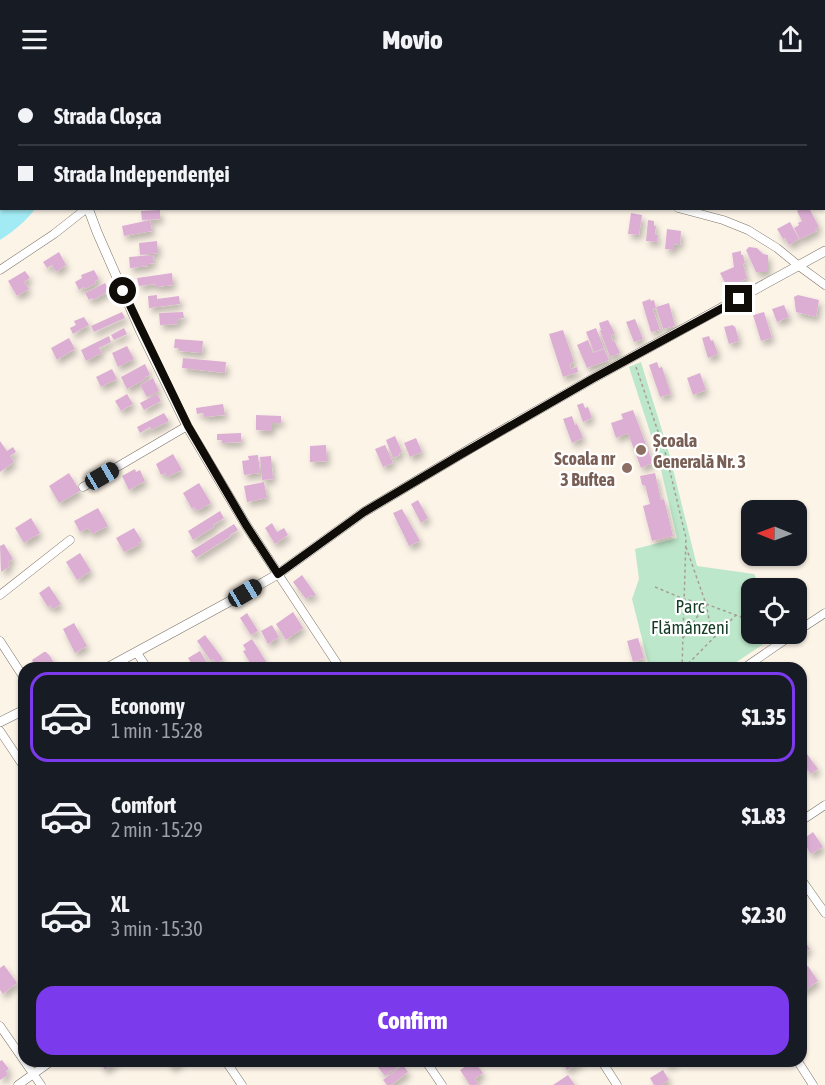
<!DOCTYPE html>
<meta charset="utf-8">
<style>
:root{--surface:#171b24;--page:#20242c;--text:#f1f3f6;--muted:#9ea1a6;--line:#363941;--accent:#7c3aed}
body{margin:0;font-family:"Asap Condensed",sans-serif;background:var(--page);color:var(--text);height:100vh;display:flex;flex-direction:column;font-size:22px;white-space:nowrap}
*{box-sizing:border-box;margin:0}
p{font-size:20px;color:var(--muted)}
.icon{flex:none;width:33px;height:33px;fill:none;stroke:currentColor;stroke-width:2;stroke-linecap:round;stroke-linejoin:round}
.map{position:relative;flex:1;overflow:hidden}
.details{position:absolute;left:18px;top:584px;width:789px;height:405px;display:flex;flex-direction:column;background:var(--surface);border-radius:18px;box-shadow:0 2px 4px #0004}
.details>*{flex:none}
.top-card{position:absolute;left:0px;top:0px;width:825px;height:132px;box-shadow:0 2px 4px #0004;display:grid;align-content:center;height:132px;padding:0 18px;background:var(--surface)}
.needle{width:39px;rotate:271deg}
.fabs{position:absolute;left:741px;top:422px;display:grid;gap:12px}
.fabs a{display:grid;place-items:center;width:66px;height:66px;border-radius:12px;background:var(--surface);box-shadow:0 2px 4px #0004;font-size:30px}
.end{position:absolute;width:27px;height:27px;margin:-14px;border:8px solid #100d09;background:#fff;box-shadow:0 0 0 3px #fff}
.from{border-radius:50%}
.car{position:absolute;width:18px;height:36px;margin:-18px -9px;border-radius:8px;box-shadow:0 0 4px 2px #0007;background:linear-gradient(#222 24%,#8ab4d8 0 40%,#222 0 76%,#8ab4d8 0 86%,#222 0)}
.top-card b{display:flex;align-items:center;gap:21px;height:57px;font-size:22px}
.top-card b+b{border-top:2px solid var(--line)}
.top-card i{width:15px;height:15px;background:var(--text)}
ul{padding:10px 0 0;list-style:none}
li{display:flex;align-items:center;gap:18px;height:90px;margin:0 12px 9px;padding:0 6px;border:3px solid transparent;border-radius:18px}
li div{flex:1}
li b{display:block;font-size:22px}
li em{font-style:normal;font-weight:800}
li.selected{border-color:var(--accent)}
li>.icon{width:54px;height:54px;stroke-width:1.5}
.primary-button{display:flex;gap:12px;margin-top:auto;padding:12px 18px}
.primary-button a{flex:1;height:69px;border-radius:18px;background:var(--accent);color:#fff;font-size:24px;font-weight:800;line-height:69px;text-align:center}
header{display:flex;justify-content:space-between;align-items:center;height:78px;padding:0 18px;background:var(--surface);font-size:27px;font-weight:800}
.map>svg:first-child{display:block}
</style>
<header><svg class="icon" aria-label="menu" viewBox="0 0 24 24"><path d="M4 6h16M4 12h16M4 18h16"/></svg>Movio<svg class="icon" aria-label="share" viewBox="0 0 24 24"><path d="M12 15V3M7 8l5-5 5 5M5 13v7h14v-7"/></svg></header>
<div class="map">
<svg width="825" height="1007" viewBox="0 0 825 1007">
<defs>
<filter id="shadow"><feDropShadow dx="3" dy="5" stdDeviation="3" flood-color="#0004"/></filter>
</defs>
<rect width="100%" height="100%" fill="#fdf4e8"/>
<polygon fill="#bde7ca" points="641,284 669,375 697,488 754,496 761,510 752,510 752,555 780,555 729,589 649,589 632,521 639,501 635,471 677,460 658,379 629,289"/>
<g fill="#a3ebf4">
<path d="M0,0H62V1L2,2V130L35,131C26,143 13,154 0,162Z"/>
<polygon points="648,0 825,0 825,18 824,18 824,2 652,2"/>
</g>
<g fill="#dcaed3" filter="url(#shadow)">
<polygon points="801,130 809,130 819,149 815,151 817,153 800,161 794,150 799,147 798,145 802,143 797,133"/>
<polygon points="160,132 160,141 142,142 141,133"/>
<polygon points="631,135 642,137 639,157 628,156"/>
<polygon points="150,142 152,153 124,158 122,148"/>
<polygon points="648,142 654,143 654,148 656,148 655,156 658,157 657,164 646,163"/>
<polygon points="790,144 799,161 789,167 785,160 783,161 777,151"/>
<polygon points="667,151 681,153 680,167 674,166 674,172 665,171"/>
<polygon points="157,163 158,175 140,177 139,165"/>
<polygon points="749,169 757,170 763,176 768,177 768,194 756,194 746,172"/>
<polygon points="741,173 741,177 743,177 745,185 743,186 747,200 728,211 720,195 734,189 732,175"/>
<polygon points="59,174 66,187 56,194 52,187 47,190 43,184"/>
<polygon points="153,177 154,185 148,186 148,188 130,190 129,179"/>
<polygon points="94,192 99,201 95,203 96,205 85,211 84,209 79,212 75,204 82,200 81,197"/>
<polygon points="25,193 30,200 24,204 29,211 17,218 8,203"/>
<polygon points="172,195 173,207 156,209 156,206 139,208 137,200"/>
<polygon points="105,205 109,213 93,222 92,220 89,222 85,215"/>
<polygon points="157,217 157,221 179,218 180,226 149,230 148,218"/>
<polygon points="798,217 819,222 816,239 796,234 794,219"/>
<polygon points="650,221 651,223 654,222 656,230 653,231 660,252 651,254 642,224"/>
<polygon points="669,225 675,248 663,251 656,229"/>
<polygon points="784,227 789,239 777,244 772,231"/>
<polygon points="122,234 125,240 94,254 91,248"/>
<polygon points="183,234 184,240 178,241 178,246 160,247 159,235"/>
<polygon points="764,234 772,260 761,263 753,237"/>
<polygon points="84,239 89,247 73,256 70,250 76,247 74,243"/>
<polygon points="635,241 643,261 634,264 626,244"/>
<polygon points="608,242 615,256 611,257 613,264 615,264 620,275 610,279 600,253 601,252 599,245"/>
<polygon points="733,247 734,249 735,248 739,263 729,266 724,249"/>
<polygon points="124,250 127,256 114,262 111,257"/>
<polygon points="596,250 604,270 594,274 586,254"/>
<polygon points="563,252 574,284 570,286 571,291 577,289 578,294 563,299 549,256"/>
<polygon points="109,258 111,264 99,270 102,275 86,283 81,272"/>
<polygon points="709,258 711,263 713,262 718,276 708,280 702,260"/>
<polygon points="69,260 75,271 57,282 51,270"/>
<polygon points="175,261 203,263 202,275 179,273 179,270 174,270"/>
<polygon points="588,262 593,275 604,271 609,282 587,290 577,267"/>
<polygon points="127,268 134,281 118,289 112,275"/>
<polygon points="183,280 226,284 225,295 182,290"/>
<polygon points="657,284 659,290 662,289 671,316 660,319 649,287"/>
<polygon points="145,286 150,297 145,299 146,301 127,311 121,299"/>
<polygon points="112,291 117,301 101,309 96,299"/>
<polygon points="700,295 706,312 693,317 687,300"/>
<polygon points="153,300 159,313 147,319 140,307"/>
<polygon points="127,316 133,326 121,333 115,323"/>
<polygon points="157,316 161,323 144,332 140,325"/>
<polygon points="583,325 585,330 588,329 592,340 583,344 577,327"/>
<polygon points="223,326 225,337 204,339 203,335 197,336 196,330"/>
<polygon points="633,332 653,385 641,390 628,355 616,360 611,345 623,341 621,336"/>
<polygon points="164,335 169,343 151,352 150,349 140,355 137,349"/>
<polygon points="256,337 281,338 281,345 272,345 272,353 256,352"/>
<polygon points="572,338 575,347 577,346 583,360 572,365 563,341"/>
<polygon points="241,355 241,364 222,365 222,362 217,362 217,356"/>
<polygon points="395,358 402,374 399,375 400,377 393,380 386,362"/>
<polygon points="416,360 422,374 410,379 404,365"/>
<polygon points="0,363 7,373 13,369 16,374 10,378 14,384 0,394"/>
<polygon points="326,367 327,383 310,384 310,368"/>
<polygon points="385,367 393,385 383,389 375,371"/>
<polygon points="173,376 182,392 167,399 165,395 161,397 156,386"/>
<polygon points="258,377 260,395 244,397 242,383 249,382 248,378"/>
<polygon points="271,378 273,401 262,402 260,379"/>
<polygon points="135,391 136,394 140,392 145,403 129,412 122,398"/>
<polygon points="69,395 80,413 59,425 49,408"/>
<polygon points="655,395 661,422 664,421 673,458 652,463 643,428 650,426 645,407 642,407 640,398"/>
<polygon points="264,404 267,420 247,424 244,408"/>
<polygon points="199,405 211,425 197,433 194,429 192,431 183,415"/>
<polygon points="418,422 428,440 421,445 411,426"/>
<polygon points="98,430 108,448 92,456 88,450 80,454 74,443"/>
<polygon points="402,431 420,463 409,468 393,435"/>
<polygon points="220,433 224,440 213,447 214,449 193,462 188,453"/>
<polygon points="31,440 40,455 24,465 15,450"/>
<polygon points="272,445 277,454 284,450 288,457 275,466 265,450"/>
<polygon points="234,446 238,452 230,457 231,458 196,480 191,473"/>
<polygon points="134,450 142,463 138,465 139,467 124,474 116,460"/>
<polygon points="4,466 13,481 8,484 10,488 1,494 0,468"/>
<polygon points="80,475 91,493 77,502 66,484"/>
<polygon points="302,497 316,517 312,519 311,517 306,521 293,504"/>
<polygon points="49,508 61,526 53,531 51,527 48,529 39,515"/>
<polygon points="293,534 303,550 286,562 276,546"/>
<polygon points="247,535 258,553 251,557 240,540"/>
<polygon points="74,545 87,568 75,575 63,551"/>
<polygon points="272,547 279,559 268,566 261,553"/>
<polygon points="205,557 223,581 217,586 213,581 211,583 197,563"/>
<polygon points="638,560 644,580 633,584 627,563"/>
<polygon points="252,561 267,585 259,590 253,590 243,573 246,572 243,567"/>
<polygon points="200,573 210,590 194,590 188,580"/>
<polygon points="44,574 46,574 50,578 56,589 36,590 32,582"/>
<polygon points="807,676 818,691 811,696 801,683 801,681"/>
<polygon points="813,754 823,769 811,776 802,762"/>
<polygon points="801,858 810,871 801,877"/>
<polygon points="4,887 17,905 3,916 0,912 0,890"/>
<polygon points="808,888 818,903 803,914 801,912 801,893"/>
<polygon points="2,982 9,991 6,993 8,997 0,1002 0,983"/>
<polygon points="99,982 118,982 105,992"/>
<polygon points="167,982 183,982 172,990"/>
<polygon points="385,982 398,982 401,986 385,998 377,988"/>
<polygon points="561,982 584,982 567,992"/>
<polygon points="665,982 677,982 668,988"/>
<polygon points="474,983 483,995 475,1001 478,1005 476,1007 470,1007 460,992"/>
<polygon points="403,987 408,994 391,1007 387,1007 383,1002"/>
<polygon points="663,992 669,1002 661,1007 654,1007 650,1000"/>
<polygon points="568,997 575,1007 553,1007"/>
</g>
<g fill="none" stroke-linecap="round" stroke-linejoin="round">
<defs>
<g id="minor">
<polyline points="136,0 140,2"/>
<polyline points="678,130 723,142 748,152 777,170 799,188 825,207"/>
<polyline points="0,192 54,156 87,130"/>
<polyline points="83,409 187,348"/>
<polyline points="278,496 340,590"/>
<polyline points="0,517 70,462"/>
<polyline points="796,554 825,535"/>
<polyline points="0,563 24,600"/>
<polyline points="137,575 147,590"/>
<polyline points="744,590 795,555"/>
<polyline points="0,653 24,689"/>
<polyline points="801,743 825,727"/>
<polyline points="801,801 825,835"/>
<polyline points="0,948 41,1007"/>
<polyline points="225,982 242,1007"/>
<polyline points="425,982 442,1007"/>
<polyline points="601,982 617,1007"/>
<polyline points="797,982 813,1007"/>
<polyline points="18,1007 53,982"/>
</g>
<g id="tertiary">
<polyline points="76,0 76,2"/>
<polyline points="88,130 97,154 140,252 187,348 246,447 278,496"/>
<polyline points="107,590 245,515 278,496 364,434 473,369 592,301 825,173"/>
<polyline points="0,644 24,632"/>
</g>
</defs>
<use href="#minor" stroke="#7a7267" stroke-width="9"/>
<use href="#tertiary" stroke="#7a7267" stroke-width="10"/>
<g stroke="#a49e95" stroke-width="1.5" stroke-dasharray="3 3" stroke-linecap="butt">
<polyline points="636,289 666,377 686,460 682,590"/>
<polyline points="686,469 706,526 713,561"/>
<polyline points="655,509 684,521 706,526 752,543"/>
<polyline points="683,560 705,527"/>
<polyline points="684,590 736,537"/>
</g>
<use href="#minor" stroke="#fff" stroke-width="8"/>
<use href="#tertiary" stroke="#fff" stroke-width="9"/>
</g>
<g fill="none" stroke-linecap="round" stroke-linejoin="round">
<polyline stroke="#100d09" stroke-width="8" points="123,213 188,348 246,447 278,496 364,434 460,377 592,301 739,221"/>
</g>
<g fill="#8d6e63" stroke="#fff" stroke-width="2">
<circle cx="641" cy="372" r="6"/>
<circle cx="627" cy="390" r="6"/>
</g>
<g text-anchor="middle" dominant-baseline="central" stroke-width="4.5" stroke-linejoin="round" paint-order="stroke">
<g font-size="18" font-weight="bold" fill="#785e54" stroke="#fff" text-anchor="start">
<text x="653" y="362">Școala<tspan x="653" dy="21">Generală Nr. 3</tspan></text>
<text x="615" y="380" text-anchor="end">Scoala nr<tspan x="615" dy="21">3 Buftea</tspan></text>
</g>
<g font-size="18" fill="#153d26" stroke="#fff">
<text x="690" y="528">Parc<tspan x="690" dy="21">Flămânzeni</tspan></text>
</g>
</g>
</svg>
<div class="fabs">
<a><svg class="needle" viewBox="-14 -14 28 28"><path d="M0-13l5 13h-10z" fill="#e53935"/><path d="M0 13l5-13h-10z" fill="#9ea1a6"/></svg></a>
<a><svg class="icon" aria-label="locate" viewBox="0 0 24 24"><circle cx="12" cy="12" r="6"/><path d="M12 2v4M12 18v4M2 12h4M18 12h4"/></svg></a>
</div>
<i class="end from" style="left:123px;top:213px"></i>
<i class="end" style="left:739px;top:221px"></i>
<i class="car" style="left:102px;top:398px;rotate:60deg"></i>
<i class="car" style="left:245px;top:515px;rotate:59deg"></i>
<div class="top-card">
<b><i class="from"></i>Strada Cloșca</b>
<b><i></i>Strada Independenței</b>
</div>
<section class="details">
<ul>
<li class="selected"><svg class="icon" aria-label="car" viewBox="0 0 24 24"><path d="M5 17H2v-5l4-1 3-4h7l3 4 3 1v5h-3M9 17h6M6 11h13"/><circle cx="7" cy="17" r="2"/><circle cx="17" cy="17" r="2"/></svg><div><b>Economy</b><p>1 min · 15:28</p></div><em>$1.35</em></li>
<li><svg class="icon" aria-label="car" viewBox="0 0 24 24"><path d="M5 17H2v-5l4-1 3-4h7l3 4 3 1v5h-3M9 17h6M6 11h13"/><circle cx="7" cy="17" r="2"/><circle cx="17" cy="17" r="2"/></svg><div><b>Comfort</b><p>2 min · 15:29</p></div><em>$1.83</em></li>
<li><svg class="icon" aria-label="car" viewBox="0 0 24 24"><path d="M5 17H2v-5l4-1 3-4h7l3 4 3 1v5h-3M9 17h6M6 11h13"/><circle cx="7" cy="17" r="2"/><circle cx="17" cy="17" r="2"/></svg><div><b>XL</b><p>3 min · 15:30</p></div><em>$2.30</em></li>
</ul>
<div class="primary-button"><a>Confirm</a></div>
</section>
</div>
